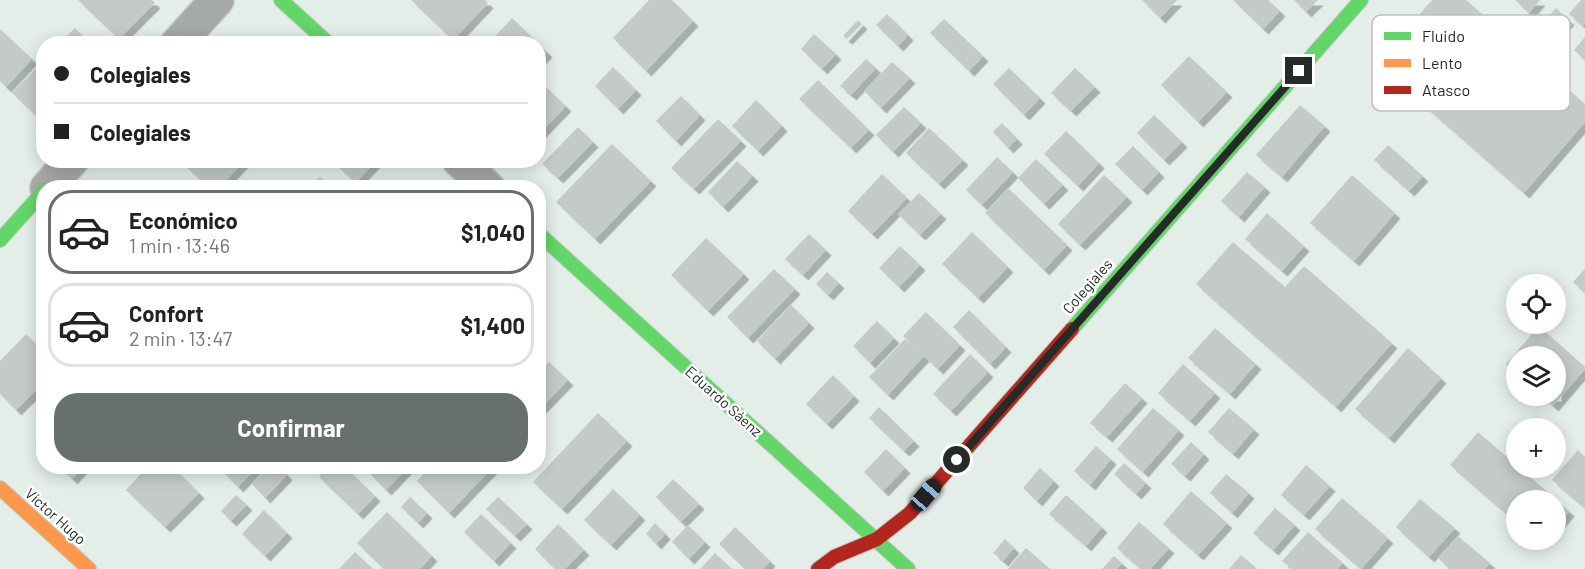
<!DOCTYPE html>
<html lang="es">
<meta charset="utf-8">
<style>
:root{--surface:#fff;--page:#f6f6f6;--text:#222;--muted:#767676;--line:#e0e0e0;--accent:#68706b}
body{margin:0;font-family:Barlow,sans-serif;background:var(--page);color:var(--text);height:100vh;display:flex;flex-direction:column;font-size:22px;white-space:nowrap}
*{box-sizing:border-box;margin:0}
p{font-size:20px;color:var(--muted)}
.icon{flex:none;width:33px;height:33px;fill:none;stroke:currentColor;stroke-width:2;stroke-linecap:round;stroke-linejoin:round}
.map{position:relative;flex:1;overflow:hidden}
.side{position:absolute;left:36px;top:180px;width:510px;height:294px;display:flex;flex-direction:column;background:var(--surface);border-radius:24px;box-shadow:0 3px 15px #0003}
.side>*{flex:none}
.guide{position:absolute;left:36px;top:36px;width:510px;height:132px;border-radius:24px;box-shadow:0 3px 15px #0003;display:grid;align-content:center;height:132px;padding:0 18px;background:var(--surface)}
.controls{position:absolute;left:1506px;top:274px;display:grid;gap:12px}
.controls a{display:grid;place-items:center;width:60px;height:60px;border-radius:50%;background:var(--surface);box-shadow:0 3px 15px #0003;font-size:30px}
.end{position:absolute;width:27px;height:27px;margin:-14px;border:8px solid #252c28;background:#fff;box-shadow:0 0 0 3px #fff}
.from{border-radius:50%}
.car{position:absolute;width:18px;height:36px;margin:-18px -9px;border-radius:8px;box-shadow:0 0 4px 2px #0007;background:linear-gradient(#222 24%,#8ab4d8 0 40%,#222 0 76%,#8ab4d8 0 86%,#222 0)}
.guide b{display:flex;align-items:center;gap:21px;height:57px;font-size:22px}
.guide b+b{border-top:2px solid var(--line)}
.guide i{width:15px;height:15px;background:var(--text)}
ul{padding:10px 0 0;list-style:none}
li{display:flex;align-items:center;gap:18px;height:84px;margin:0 12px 9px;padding:0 6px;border:3px solid var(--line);border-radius:24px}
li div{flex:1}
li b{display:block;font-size:22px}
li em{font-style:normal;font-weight:700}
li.selected{border-color:var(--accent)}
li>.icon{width:54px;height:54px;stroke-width:1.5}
.cta{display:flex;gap:12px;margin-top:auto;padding:12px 18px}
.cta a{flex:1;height:69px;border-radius:24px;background:var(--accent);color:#fff;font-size:24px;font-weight:700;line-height:69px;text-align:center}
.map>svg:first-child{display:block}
</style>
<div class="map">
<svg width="1585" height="569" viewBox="0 0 1585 569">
<defs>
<filter id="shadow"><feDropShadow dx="5.5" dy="5.5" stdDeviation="0" flood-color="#0004"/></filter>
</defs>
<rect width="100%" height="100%" fill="#e4eee8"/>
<g fill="#c4cbc6" filter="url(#shadow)">
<polygon points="78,0 152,0 155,3 119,39"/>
<polygon points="411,0 485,0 488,3 453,40"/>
<polygon points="649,0 672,0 693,21 646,71 613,38"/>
<polygon points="1142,0 1177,0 1160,18"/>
<polygon points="1233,0 1268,0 1280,11 1263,29"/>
<polygon points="1294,0 1318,0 1306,12"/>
<polygon points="1432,0 1466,0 1585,104 1585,122 1524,193 1377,64"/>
<polygon points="1515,0 1540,0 1529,13"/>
<polygon points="1581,0 1585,0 1585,23 1583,26 1569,14"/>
<polygon points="1556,8 1569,20 1551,40 1538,28"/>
<polygon points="887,14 908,35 898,46 876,25"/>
<polygon points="512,18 547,52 538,61 538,44 488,44"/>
<polygon points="944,19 983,56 969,71 930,33"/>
<polygon points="858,20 862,24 847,39 843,36"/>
<polygon points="75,28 90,44 59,44"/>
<polygon points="0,29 32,59 6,87 0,81"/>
<polygon points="814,34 836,54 822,69 801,49"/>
<polygon points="1585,37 1585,60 1574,50"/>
<polygon points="1189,56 1227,92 1198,122 1161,85"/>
<polygon points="866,59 876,68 851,95 840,86"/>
<polygon points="44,60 44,123 12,93"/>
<polygon points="892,62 910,78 881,108 864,91"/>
<polygon points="613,67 636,90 618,109 595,86"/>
<polygon points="1009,68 1040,98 1024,115 993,84"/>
<polygon points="1075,68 1095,87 1071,111 1051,93"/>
<polygon points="538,80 566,106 538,135"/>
<polygon points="818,80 869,130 851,148 799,99"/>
<polygon points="681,96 700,115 676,141 656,121"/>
<polygon points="756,100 782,126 758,151 732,126"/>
<polygon points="1300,105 1325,126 1282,177 1256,155"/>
<polygon points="904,107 921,123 893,152 876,135"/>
<polygon points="1154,115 1182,142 1164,160 1137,133"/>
<polygon points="718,119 741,141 694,189 671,168"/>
<polygon points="1002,123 1017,139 1008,148 993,132"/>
<polygon points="578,127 593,142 558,178 542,164"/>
<polygon points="929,128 963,160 939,184 906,153"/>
<polygon points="1066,131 1099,163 1078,186 1044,154"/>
<polygon points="612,144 651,181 595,239 556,202"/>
<polygon points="1388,145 1423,176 1409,191 1374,160"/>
<polygon points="1133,146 1159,172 1142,190 1115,164"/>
<polygon points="997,157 1013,172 982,205 966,190"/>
<polygon points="1036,159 1063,185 1044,204 1018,178"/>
<polygon points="180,160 245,160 219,188 208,188"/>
<polygon points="332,160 377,160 355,183"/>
<polygon points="737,161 753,176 723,207 708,192"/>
<polygon points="1247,172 1265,187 1239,217 1221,201"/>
<polygon points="882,174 907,198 872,234 848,211"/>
<polygon points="1104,175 1127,197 1080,245 1058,224"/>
<polygon points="1352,175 1395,213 1354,261 1310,223"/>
<polygon points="320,177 331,188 309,188"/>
<polygon points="1008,188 1067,245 1044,270 985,213"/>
<polygon points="919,193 941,214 920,235 898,214"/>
<polygon points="1267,213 1304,246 1282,271 1245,239"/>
<polygon points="972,232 1008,267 978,298 942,264"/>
<polygon points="809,234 826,250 803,275 785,259"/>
<polygon points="706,238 744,274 708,311 671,275"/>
<polygon points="1233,242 1285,287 1304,266 1392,343 1336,407 1196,284"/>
<polygon points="900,246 920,265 899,287 879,268"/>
<polygon points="774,269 795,289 748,338 727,317"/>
<polygon points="1585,269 1585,293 1573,282"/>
<polygon points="827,272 839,283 828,295 816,284"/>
<polygon points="791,305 809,323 775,359 757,341"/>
<polygon points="969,310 1006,347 990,364 953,327"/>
<polygon points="926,312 960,345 938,369 924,356 888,395 869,377 905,339 922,354 903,336"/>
<polygon points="877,321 894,338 870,363 853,346"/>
<polygon points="1539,326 1585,367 1585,369 1553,406 1542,396 1556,396 1556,357 1516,357 1516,373 1506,364"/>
<polygon points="1215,328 1256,364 1230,394 1188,358"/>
<polygon points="26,334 44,352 44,382 16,410 0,394 0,361"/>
<polygon points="1408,348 1441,378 1389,438 1355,409"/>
<polygon points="970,354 988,372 951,411 933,394"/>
<polygon points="549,362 568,380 538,411 538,373"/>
<polygon points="1183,364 1215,393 1190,421 1158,393"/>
<polygon points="833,375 854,396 827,424 806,404"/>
<polygon points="1125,383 1142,398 1107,437 1090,423"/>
<polygon points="879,407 914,441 904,451 869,418"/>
<polygon points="1153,408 1179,430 1143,472 1117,449"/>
<polygon points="1229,408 1254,429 1233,454 1208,432"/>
<polygon points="598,413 627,441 562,509 533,482"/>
<polygon points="1478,432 1516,465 1516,468 1520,468 1569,511 1556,527 1556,501 1516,501 1516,522 1450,465"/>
<polygon points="1191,442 1204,454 1185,476 1171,464"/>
<polygon points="1096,446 1111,459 1090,485 1074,471"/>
<polygon points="886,449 905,468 883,491 864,472"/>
<polygon points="1578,450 1585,457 1585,508 1552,480"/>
<polygon points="1124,463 1146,483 1136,494 1114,474"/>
<polygon points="1306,465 1330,486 1304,515 1281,495"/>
<polygon points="59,466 84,466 72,479"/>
<polygon points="148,466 172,466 199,493 165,527 126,490"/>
<polygon points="233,466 258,466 238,487 225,474"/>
<polygon points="269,466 279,466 287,475 265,498 252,484"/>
<polygon points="329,466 344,466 375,496 358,514 319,477"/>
<polygon points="379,466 409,466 386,490 371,475"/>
<polygon points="431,466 494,466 449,513 417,481"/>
<polygon points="1040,468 1054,481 1037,501 1023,488"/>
<polygon points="1226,474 1249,493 1232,513 1210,493"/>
<polygon points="673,479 699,504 681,522 656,497"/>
<polygon points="613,489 640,515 611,545 584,520"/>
<polygon points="1191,491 1227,523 1198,555 1163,524"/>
<polygon points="236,495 247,505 231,521 221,511"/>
<polygon points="1066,495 1102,527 1086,546 1049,514"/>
<polygon points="410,497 427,513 418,523 401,507"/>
<polygon points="498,497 527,524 515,536 486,509"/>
<polygon points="1342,498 1388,538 1361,569 1315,529"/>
<polygon points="1420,499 1455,528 1429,557 1396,527"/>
<polygon points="1275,508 1295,525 1273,550 1253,533"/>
<polygon points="264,510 287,533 265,556 242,534"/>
<polygon points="387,512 432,556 420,569 384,569 357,543"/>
<polygon points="481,514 511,543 494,561 464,532"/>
<polygon points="1139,522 1169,548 1150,569 1141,569 1117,548"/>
<polygon points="655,523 665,534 656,544 646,534"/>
<polygon points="558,524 584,550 565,569 555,569 535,549"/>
<polygon points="688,525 705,542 689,559 672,542"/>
<polygon points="735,527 770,561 763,569 745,569 719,544"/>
<polygon points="1308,532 1343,563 1337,569 1292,569 1282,561"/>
<polygon points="1458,536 1490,563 1485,569 1450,569 1438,558"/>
<polygon points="1005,539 1014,548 1003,561 993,553"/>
<polygon points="1026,548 1050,569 1008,569"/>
<polygon points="355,552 373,569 339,569"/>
<polygon points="715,553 732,569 700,569"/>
<polygon points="1241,555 1255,567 1254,569 1229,569"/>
<polygon points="1114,556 1122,563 1117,569 1102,569"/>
</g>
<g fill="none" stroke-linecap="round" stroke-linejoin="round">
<defs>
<g id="street">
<polyline points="177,44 217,0"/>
<polyline points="459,160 488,188"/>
<polyline points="47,188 72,160"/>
</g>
<g id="fast">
<polyline points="281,0 329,44"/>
<polyline points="538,233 908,569"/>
<polyline points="0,240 44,191"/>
<polyline points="1072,329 1361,0"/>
</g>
<polyline id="slow" points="0,488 89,569"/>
<polyline id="jam" points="818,569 834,557 877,539 910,513 1072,329"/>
</defs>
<use href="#street" stroke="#c2cac5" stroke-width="36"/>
<use href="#fast" stroke="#c2cac5" stroke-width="16"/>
<use href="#slow" stroke="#c2cac5" stroke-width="16"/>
<use href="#jam" stroke="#c2cac5" stroke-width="16"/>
<use href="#street" stroke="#a6aaa7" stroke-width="33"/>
<use href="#fast" stroke="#63d668" stroke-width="14"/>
<use href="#slow" stroke="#ff974d" stroke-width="14"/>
<use href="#jam" stroke="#b3261e" stroke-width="14"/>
</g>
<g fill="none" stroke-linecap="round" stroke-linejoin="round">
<polyline stroke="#252c28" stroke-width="8" points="957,460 1299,71"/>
</g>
<g text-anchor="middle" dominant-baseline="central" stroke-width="5" stroke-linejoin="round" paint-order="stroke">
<g font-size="15" fill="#252c28" stroke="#fff">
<text transform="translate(1087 286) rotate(-49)">Colegiales</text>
<text transform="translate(724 401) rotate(42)">Eduardo Sáenz</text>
<text transform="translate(56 516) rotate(42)">Víctor Hugo</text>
</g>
</g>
<rect x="1372" y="15" width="198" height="96" rx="9" fill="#fff" stroke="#bec0be" stroke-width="1.5"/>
<rect x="1384" y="32" width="27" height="8" fill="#63d668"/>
<rect x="1384" y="59" width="27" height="8" fill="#ff974d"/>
<rect x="1384" y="86" width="27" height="8" fill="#b3261e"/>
<g font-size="16" fill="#252c28">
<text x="1422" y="42">Fluido</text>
<text x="1422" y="69">Lento</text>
<text x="1422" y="96">Atasco</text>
</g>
</svg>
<div class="controls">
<a><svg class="icon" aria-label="locate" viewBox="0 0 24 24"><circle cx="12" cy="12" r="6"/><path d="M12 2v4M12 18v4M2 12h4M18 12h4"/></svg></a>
<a><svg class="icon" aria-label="layers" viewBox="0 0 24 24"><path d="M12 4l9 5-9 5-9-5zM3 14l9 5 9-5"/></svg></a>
<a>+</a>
<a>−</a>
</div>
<i class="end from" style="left:957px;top:460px"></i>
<i class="end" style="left:1299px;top:71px"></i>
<i class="car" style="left:926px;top:495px;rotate:41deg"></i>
<div class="guide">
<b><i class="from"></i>Colegiales</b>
<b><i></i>Colegiales</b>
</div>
<section class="side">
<ul>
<li class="selected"><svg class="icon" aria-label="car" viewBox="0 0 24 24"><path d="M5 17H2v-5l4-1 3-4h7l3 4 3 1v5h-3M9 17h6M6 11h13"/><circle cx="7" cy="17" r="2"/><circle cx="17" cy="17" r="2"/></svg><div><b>Económico</b><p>1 min · 13:46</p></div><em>$1,040</em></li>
<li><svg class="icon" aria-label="car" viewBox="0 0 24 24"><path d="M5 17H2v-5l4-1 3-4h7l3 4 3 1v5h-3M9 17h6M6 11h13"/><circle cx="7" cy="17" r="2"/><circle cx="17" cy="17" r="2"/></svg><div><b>Confort</b><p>2 min · 13:47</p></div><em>$1,400</em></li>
</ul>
<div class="cta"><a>Confirmar</a></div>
</section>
</div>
